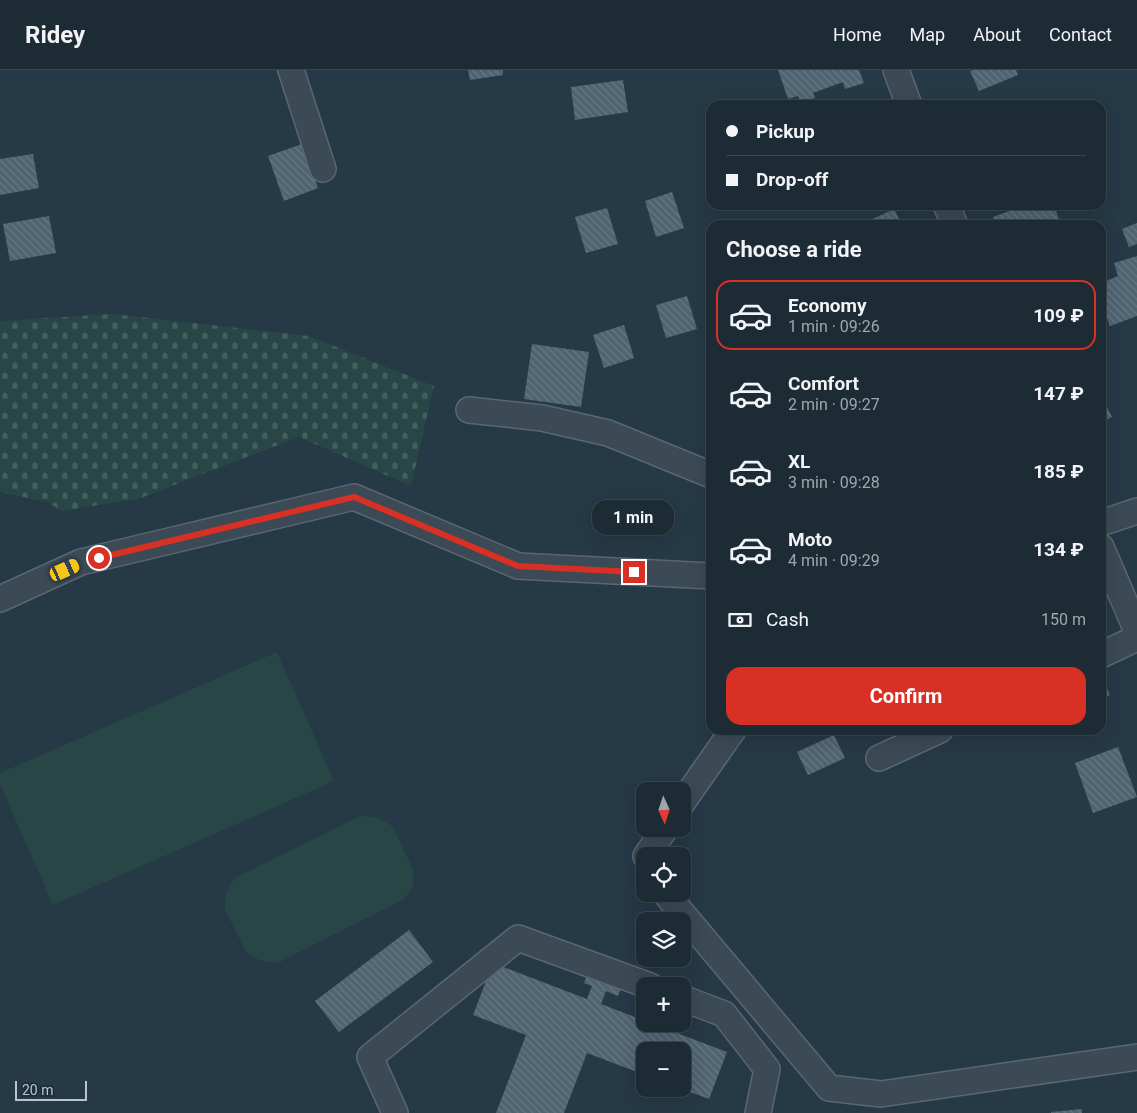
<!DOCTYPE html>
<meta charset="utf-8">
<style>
:root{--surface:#1c2b34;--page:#293740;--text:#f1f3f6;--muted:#a0a7ac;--line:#3a474f;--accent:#d93025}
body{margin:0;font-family:Roboto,sans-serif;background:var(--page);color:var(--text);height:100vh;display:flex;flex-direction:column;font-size:19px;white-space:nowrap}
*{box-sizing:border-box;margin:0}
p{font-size:16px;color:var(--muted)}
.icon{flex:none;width:28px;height:28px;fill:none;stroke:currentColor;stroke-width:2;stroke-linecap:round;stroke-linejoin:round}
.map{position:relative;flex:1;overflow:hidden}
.side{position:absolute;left:706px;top:150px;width:400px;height:515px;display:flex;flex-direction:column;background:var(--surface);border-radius:15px;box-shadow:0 5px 20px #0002,0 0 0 1px var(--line)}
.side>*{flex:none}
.guide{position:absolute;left:706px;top:30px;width:400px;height:110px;border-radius:15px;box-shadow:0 5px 20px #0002,0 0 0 1px var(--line);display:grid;align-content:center;height:110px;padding:0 20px;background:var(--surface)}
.needle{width:32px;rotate:177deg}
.tools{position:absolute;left:636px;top:712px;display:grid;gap:10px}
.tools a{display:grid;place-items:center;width:55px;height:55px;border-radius:10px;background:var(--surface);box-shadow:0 5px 20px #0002,0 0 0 1px var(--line);font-size:25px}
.scale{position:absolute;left:15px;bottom:12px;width:72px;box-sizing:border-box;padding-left:5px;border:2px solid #b9c4ce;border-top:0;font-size:14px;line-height:18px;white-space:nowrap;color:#b9c4ce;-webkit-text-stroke:4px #1f2f3a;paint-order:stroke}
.end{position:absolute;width:22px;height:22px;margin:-11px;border:6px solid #d93025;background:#fff;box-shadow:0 0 0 2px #fff}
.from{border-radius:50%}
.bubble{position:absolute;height:35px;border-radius:15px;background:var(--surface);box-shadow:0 5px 20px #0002,0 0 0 1px var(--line);font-size:16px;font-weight:700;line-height:35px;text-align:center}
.car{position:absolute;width:15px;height:30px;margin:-15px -8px;border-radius:6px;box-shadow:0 0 4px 1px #0007;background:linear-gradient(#f5c518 24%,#345 0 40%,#f5c518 0 76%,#345 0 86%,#f5c518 0)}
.guide b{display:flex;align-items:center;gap:18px;height:48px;font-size:19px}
.guide b+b{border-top:1px solid var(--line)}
.guide i{width:12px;height:12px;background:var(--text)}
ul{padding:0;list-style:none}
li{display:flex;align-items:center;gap:15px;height:70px;margin:0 10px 8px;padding:0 10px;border:2px solid transparent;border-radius:15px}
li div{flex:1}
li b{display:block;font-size:19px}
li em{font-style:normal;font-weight:700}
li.on{border-color:var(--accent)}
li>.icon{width:45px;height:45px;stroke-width:1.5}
h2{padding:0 20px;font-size:22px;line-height:60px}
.pay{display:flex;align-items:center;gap:12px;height:55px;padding:0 20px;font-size:19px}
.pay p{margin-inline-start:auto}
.action{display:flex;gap:10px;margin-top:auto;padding:10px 20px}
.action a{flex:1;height:58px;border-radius:15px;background:var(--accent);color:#fff;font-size:20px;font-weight:700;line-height:58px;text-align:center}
header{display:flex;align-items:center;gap:30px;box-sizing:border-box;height:70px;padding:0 25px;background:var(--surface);border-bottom:1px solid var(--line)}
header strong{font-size:24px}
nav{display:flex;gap:28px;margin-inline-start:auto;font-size:18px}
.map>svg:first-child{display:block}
</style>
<header>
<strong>Ridey</strong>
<nav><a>Home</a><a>Map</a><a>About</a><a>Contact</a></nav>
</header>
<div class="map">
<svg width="1137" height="1043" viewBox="0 0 1137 1043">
<defs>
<pattern id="cemetery-stones" width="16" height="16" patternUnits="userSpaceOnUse" patternTransform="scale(1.25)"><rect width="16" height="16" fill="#284645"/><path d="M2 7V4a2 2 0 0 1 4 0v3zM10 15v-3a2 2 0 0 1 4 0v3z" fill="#455f5f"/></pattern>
<pattern id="building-back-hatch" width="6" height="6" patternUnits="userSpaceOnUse" patternTransform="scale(1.25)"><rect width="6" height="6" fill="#4f6371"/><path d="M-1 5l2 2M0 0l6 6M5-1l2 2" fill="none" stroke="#667884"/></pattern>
</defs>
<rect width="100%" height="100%" fill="#263946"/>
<polygon fill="url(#cemetery-stones)" points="112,244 309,266 434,316 411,416 299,367 141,428 62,441 47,432 0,422 0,251"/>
<g fill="#284645">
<polygon points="277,582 334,711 53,835 0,714 0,703"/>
<polygon points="360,746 377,747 392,756 413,799 413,817 403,830 278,893 261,891 246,882 225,840 226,823 235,808"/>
</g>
<g fill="url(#building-back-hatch)">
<polygon points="468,0 503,0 503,5 470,10"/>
<polygon points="778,0 859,0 864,13 845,19 843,12 813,23 815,28 801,33 798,26 788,29"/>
<polygon points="974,0 1016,0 1018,5 979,21 970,1"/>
<polygon points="623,10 628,42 575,50 571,17"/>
<polygon points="1013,29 1015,35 997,35"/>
<polygon points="990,30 991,35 977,35"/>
<polygon points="302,74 318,118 284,131 268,86"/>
<polygon points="33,84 39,118 0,125 0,89"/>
<polygon points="672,122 684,158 656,167 645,131"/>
<polygon points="1025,135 1054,135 1061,155 996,155 993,147"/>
<polygon points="607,138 618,174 586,183 575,147"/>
<polygon points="894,139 902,155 860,155"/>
<polygon points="49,146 56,183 10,191 3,154"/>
<polygon points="1137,153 1137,174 1129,177 1122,159"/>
<polygon points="1137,186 1137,246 1110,256 1101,233 1101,213 1118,206 1114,193"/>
<polygon points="687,226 697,259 666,268 656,235"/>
<polygon points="624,255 634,288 604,298 593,265"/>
<polygon points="532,274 589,282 581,337 524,329"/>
<polygon points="1101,325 1112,347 1101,352"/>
<polygon points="1101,606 1110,625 1101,629"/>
<polygon points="834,665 845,688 808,705 797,682"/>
<polygon points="1118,677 1137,727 1093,743 1075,693"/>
<polygon points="409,860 433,892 339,962 315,931"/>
<polygon points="493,893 587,929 592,916 584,913 588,903 622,916 618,926 606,921 601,934 645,951 645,954 653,954 727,982 709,1029 682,1019 682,981 645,981 645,1005 587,983 564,1043 496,1043 526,965 473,945"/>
<polygon points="1082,1039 1082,1043 1051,1043 1051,1042"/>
</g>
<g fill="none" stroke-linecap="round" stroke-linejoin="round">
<defs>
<g id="minor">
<polyline points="291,0 323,99"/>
<polyline points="896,0 909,35"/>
<polyline points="946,135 955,155"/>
<polyline points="469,340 542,348 608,363 711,405"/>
<polyline points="1101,453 1137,441"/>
<polyline points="1101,477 1137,561"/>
<polyline points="0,529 81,492 354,427 518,496 711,506"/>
<polyline points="1101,585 1137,568"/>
<polyline points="879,688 940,660"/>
<polyline points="682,733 733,660"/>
<polyline points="646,786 665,759"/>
<polyline points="666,824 829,1018 881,1024 1137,987"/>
<polyline points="682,928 724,944 767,999 758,1043"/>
<polyline points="395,1043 370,987 518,868 650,916"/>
</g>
</defs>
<use href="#minor" stroke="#5a6772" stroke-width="28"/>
<use href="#minor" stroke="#3b4a55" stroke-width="25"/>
</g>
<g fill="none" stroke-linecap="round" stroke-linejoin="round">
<polyline stroke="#d93025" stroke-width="6" points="99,488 354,427 518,496 634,502"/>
</g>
</svg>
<div class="tools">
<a><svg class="needle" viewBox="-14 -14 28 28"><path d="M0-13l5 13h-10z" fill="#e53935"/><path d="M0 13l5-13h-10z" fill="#a0a7ac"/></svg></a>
<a><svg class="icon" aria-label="locate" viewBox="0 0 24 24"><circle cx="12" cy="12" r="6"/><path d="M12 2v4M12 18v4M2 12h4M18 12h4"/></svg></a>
<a><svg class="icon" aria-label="layers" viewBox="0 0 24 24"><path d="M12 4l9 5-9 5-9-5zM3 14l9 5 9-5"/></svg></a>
<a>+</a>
<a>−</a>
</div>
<div class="scale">20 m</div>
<i class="end from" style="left:99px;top:488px"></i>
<i class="end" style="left:634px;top:502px"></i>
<div class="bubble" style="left:592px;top:430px;width:82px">1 min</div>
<i class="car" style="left:65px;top:500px;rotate:66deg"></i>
<div class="guide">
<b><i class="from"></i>Pickup</b>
<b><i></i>Drop-off</b>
</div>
<section class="side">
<h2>Choose a ride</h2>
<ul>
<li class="on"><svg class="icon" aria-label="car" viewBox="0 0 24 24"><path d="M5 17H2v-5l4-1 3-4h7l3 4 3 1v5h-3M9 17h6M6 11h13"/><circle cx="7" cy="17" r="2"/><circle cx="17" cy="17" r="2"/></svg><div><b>Economy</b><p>1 min · 09:26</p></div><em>109 ₽</em></li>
<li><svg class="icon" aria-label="car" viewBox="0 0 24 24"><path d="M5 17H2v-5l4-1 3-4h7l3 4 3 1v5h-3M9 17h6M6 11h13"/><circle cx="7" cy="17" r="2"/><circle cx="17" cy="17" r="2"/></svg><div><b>Comfort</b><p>2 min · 09:27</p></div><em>147 ₽</em></li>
<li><svg class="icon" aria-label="car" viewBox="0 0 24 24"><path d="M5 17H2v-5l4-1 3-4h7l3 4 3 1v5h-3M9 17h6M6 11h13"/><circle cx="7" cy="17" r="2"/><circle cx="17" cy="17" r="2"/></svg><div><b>XL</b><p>3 min · 09:28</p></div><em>185 ₽</em></li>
<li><svg class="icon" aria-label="car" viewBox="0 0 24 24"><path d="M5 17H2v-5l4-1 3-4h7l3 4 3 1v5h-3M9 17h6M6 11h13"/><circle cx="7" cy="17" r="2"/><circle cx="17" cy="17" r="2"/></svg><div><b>Moto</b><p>4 min · 09:29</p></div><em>134 ₽</em></li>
</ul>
<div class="pay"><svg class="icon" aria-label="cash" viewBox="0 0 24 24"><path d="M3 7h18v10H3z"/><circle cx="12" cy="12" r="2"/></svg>Cash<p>150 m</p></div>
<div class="action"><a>Confirm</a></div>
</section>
</div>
